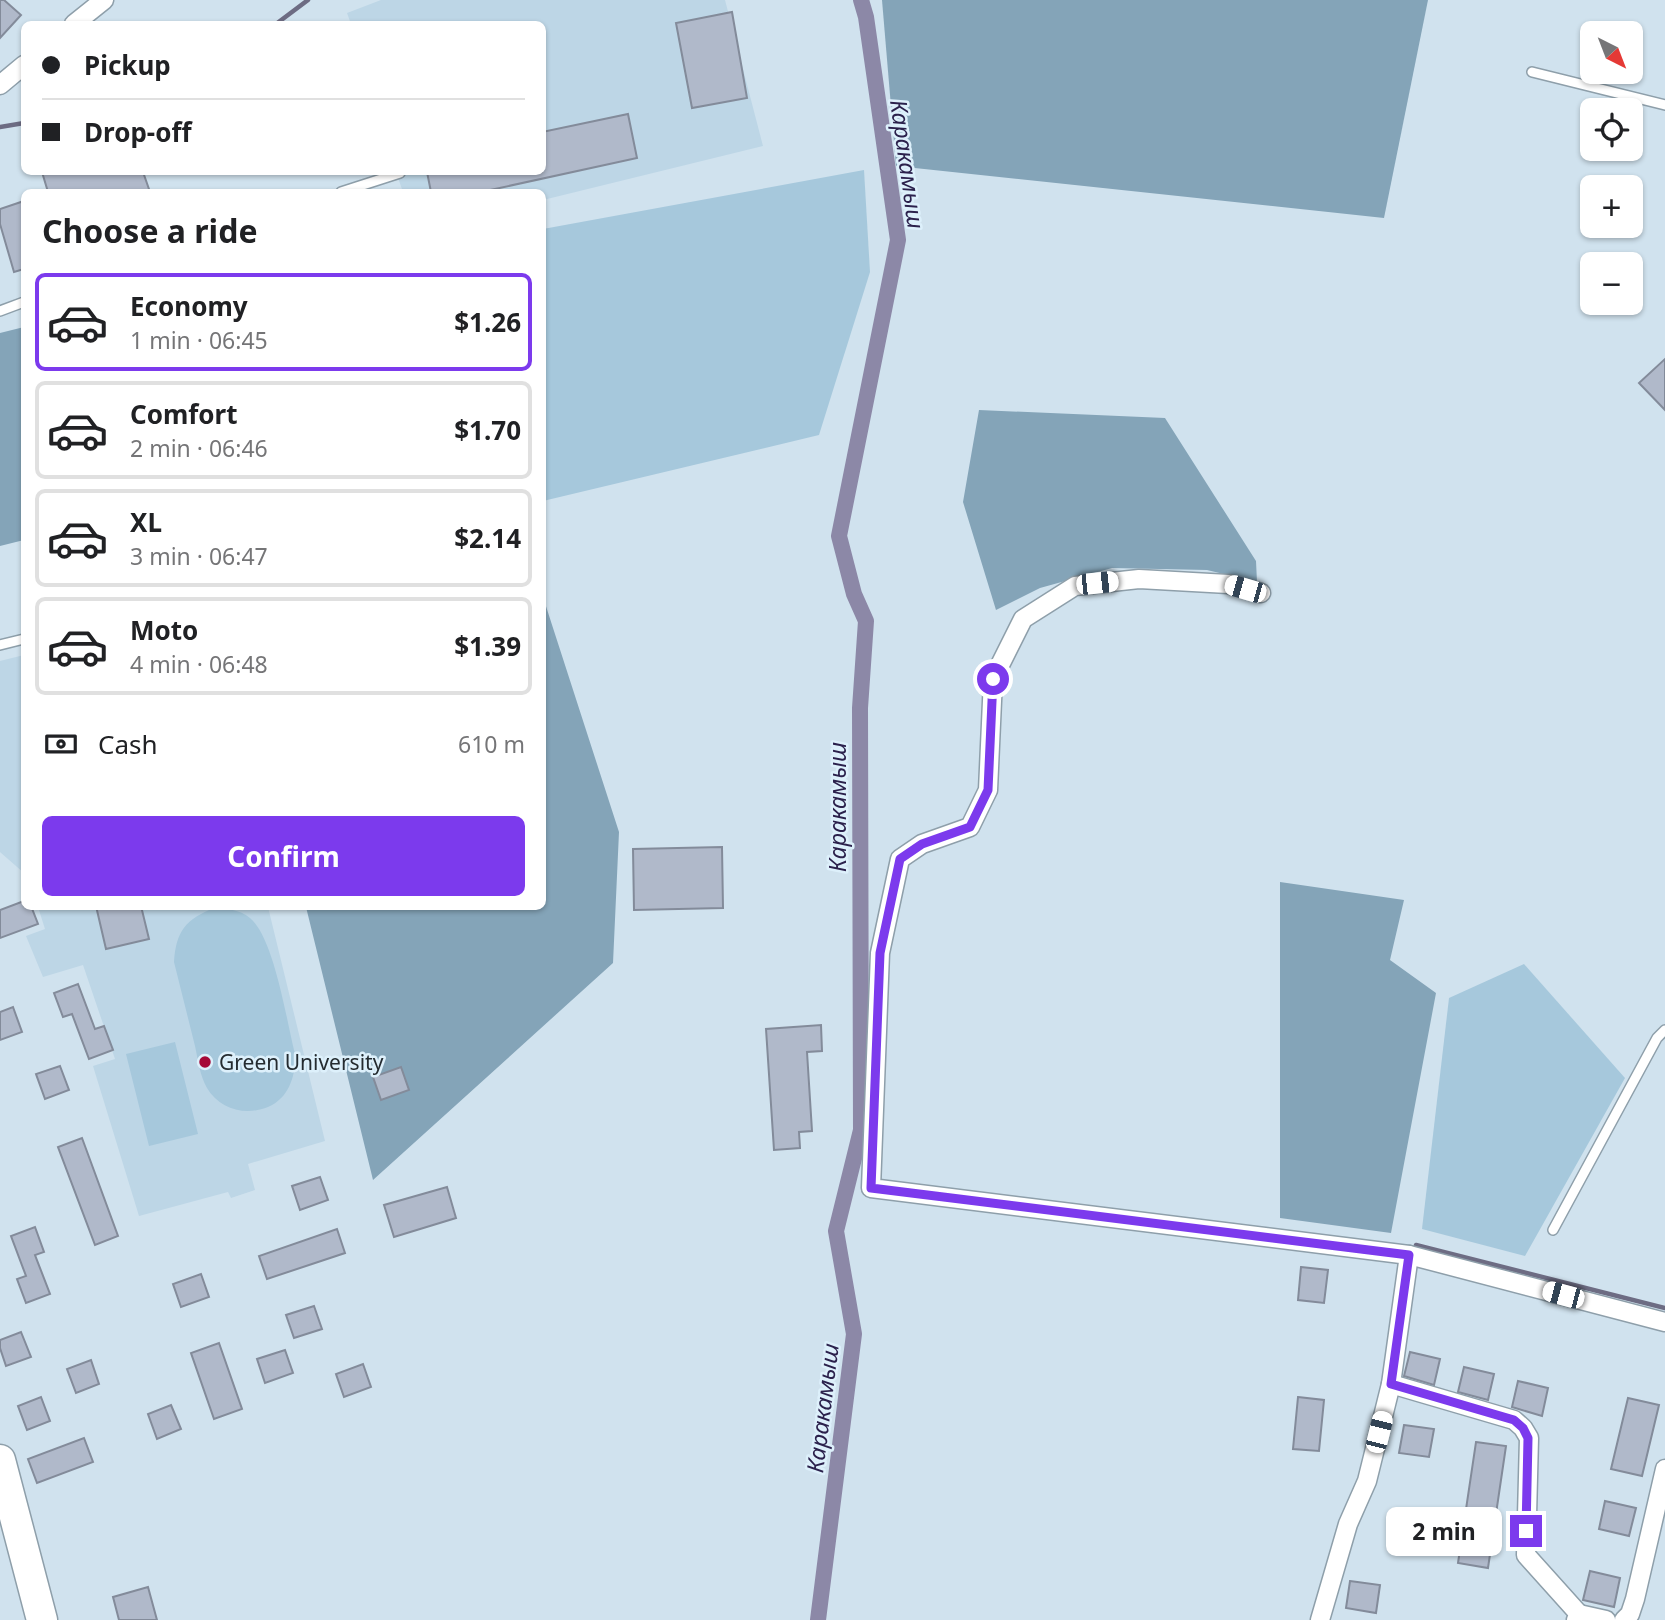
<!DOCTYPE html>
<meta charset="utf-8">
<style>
:root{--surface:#fff;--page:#f2f2f2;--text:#202124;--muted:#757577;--line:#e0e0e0;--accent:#7c3aed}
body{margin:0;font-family:"Noto Sans",sans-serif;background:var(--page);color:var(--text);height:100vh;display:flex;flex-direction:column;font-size:26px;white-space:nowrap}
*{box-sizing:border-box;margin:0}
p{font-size:23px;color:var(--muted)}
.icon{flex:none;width:38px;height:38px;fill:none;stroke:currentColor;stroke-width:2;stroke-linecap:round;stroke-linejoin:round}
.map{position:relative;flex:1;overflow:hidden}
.drawer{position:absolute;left:21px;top:189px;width:525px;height:721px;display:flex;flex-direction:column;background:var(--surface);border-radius:10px;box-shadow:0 2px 5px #0004}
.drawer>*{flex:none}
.hud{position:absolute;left:21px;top:21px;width:525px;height:154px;border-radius:10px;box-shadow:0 2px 5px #0004;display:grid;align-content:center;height:154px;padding:0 21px;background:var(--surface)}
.needle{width:46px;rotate:138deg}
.fabs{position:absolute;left:1580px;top:21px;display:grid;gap:14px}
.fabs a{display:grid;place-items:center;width:63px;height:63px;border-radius:10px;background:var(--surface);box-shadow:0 2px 5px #0004;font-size:35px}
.end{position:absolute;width:32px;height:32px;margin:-16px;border:9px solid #7c3aed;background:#fff;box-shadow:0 0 0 4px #fff}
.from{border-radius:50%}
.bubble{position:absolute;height:49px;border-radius:10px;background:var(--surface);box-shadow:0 2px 5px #0004;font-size:23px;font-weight:700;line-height:49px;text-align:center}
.car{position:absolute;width:21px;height:42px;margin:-21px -10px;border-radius:9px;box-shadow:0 0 5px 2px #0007;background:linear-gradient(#fff 24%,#345 0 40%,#fff 0 76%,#345 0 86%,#fff 0)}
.hud b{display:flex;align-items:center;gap:24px;height:66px;font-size:26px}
.hud b+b{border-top:2px solid var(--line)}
.hud i{width:18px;height:18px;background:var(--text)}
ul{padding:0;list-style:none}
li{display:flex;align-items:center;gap:21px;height:98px;margin:0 14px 10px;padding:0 7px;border:4px solid var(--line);border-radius:10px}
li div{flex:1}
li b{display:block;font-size:26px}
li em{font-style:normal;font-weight:700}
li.selected{border-color:var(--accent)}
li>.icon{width:63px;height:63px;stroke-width:1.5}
h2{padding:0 21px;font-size:32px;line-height:84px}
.pay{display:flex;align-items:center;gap:18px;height:77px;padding:0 21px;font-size:26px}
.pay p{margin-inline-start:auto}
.button{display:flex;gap:14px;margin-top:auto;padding:14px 21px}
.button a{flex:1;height:80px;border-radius:10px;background:var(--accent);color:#fff;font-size:28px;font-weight:700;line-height:80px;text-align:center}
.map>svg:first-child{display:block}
</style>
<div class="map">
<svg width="1665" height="1620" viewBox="0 0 1665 1620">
<rect width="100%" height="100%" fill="#d0e2ee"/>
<g fill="#bdd6e6">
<polygon points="381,0 725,0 763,146 543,200 542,192 403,192 396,172 542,172 542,24 351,24 347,13"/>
<polygon points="24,655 24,873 0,852 0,661"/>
<polygon points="38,907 268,907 325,1141 248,1164 255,1190 231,1198 228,1192 139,1216 93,1066 115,1059 83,965 43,977 26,936 45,929"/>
</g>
<g fill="#a6c8dc">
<polygon points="864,170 870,272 819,435 543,501 543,229"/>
<path d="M214,908C227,909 239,909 250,918C275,939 287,1025 296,1058C294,1078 289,1098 268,1107C246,1116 220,1110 207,1088C200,1076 198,1060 195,1046C188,1018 181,990 174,962C176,931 186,919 214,908Z"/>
<polygon points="1524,964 1625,1078 1525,1256 1422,1229 1449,998"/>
<polygon points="175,1042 198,1134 149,1146 126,1054"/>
</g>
<g fill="#84a4b8">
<polygon points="882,0 1428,0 1384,218 896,166"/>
<polygon points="24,327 24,540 0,546 0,333"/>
<polygon points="979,410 1165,418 1256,561 1257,582 1207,570 1112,568 1040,588 996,610 963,502"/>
<polygon points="543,597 619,832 613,963 373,1180 306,907 542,906"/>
<polygon points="1280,882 1404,900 1390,960 1436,993 1391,1233 1280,1218"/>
</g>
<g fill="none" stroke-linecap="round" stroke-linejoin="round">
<g stroke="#6d6c83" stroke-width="4.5">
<polyline points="276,24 308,0"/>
<polyline points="0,127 24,123"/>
<polyline points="1416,1245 1665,1308"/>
</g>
<polyline stroke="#8c88a7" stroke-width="16" points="818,1620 854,1334 836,1231 861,1130 860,708 866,621 854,594 839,536 898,240 866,17 861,0"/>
</g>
<g fill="#b0b9ca" stroke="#838b9a" stroke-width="2">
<polygon points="0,0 4,0 21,15 0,38"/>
<polygon points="732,12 747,98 692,108 676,23"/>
<polygon points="628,114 637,158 481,192 431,192 427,172 542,172 542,132"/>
<polygon points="42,172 143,172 150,192 48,192"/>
<polygon points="24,201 24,269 14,272 0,224 0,209"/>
<polygon points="1665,359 1665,410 1639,383"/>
<polygon points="722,847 723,908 634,910 633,849"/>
<polygon points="24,901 24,906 31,906 38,924 0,938 0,910"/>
<polygon points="96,906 141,906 149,939 106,949"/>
<polygon points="78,984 95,1029 104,1026 113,1050 89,1059 72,1014 63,1017 54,993"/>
<polygon points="13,1007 22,1032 0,1040 0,1012"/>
<polygon points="821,1025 822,1051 807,1052 812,1131 799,1132 800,1148 774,1150 766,1029"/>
<polygon points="60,1066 69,1090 45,1099 36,1074"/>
<polygon points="401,1067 409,1090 381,1100 373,1077"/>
<polygon points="82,1138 118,1236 95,1245 58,1147"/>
<polygon points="320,1177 328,1200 300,1210 292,1186"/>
<polygon points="447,1187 456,1218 394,1237 384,1205"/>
<polygon points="35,1227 44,1252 35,1255 50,1294 26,1303 17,1279 26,1276 11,1236"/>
<polygon points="337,1229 345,1253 267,1279 259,1256"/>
<polygon points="1301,1267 1328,1270 1324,1303 1298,1300"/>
<polygon points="201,1274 209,1297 181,1307 173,1284"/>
<polygon points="314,1306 322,1329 294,1338 286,1315"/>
<polygon points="21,1332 31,1357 6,1366 0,1348 0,1340"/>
<polygon points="219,1343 242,1409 214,1419 191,1353"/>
<polygon points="285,1350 293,1373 265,1383 257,1359"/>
<polygon points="1410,1352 1440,1359 1434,1385 1404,1376"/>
<polygon points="91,1360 99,1384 76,1393 67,1369"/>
<polygon points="363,1364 371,1387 344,1397 336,1374"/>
<polygon points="1464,1367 1494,1374 1488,1400 1458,1392"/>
<polygon points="1518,1381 1548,1388 1542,1416 1512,1407"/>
<polygon points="41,1397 50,1421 27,1430 18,1406"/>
<polygon points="1298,1397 1324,1400 1319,1451 1293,1449"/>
<polygon points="1628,1398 1659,1405 1642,1476 1611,1469"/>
<polygon points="171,1405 181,1429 157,1439 148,1414"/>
<polygon points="1404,1425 1434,1429 1429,1457 1399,1453"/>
<polygon points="84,1438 93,1462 37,1483 28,1459"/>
<polygon points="1476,1442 1506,1446 1488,1568 1458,1563"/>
<polygon points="1605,1501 1636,1508 1629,1536 1599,1529"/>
<polygon points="1590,1571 1620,1578 1614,1607 1583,1600"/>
<polygon points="1350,1581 1380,1585 1376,1613 1346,1608"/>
<polygon points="148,1587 157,1620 119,1620 113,1597"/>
</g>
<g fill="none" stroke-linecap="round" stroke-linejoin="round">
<defs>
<g id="service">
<polyline points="1532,72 1665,105"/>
<polyline points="341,192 400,173"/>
<polyline points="0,311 24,302"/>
<polyline points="0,645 24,639"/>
<polyline points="1553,1230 1657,1038 1665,1030"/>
</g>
<g id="minor">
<polyline points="74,24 104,0"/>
<polyline points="0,85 24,65"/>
<polyline points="1261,593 1228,584 1139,579 1075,586 1023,619 993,679 988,790 970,827 922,844 900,859 880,953 871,1188 1409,1255 1665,1322"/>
<polyline points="1391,1384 1514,1420 1523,1428 1529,1438 1526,1555 1579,1614 1576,1620"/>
<polyline points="1579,1614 1606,1620"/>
<polyline points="1320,1620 1348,1524 1367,1481 1391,1384 1409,1255"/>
<polyline points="1624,1620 1630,1614 1635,1599 1665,1469"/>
</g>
<polyline id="trunk" points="0,1460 42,1620"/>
</defs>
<use href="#service" stroke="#8e9faa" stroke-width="12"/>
<use href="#minor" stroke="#8e9faa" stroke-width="21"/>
<use href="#trunk" stroke="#8e9faa" stroke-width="33"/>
<use href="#service" stroke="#fff" stroke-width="9"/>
<use href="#minor" stroke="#fff" stroke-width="18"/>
<use href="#trunk" stroke="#fff" stroke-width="30"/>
</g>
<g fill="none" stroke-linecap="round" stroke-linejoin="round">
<polyline stroke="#7c3aed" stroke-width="9" points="993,679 988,790 970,827 922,844 900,859 880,953 871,1188 1409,1255 1391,1384 1514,1420 1523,1428 1528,1438 1526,1531"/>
</g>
<circle fill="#a50937" stroke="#ddf0fb" stroke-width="2.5" cx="205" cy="1062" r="7"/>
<g text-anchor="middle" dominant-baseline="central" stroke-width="5" stroke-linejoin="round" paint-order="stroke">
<g font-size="21" fill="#242b30" stroke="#ddf0fb" text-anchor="start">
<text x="219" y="1062">Green University</text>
</g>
<g font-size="23" font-style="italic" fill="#2b214c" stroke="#ddf0fb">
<text transform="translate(908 164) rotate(82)">Каракамыш</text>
<text transform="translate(837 807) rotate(-90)">Каракамыш</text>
<text transform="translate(822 1408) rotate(-83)">Каракамыш</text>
</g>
</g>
</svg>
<div class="fabs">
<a><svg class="needle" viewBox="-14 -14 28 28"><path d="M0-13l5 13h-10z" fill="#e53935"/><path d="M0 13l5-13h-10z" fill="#757577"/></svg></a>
<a><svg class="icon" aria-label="locate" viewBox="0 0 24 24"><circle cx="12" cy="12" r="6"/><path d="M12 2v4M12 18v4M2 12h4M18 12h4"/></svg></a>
<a>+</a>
<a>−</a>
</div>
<i class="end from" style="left:993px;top:679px"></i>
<i class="end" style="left:1526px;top:1531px"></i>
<div class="bubble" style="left:1386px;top:1507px;width:116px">2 min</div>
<i class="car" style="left:1097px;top:583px;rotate:84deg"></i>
<i class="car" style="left:1245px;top:589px;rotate:286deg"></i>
<i class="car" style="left:1563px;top:1295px;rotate:285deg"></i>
<i class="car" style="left:1379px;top:1432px;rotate:14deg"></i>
<div class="hud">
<b><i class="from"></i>Pickup</b>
<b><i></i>Drop-off</b>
</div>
<section class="drawer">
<h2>Choose a ride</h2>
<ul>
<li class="selected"><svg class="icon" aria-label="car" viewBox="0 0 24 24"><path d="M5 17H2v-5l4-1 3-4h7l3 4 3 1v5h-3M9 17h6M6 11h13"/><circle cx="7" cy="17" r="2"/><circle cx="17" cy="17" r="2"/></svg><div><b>Economy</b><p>1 min · 06:45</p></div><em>$1.26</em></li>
<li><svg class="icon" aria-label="car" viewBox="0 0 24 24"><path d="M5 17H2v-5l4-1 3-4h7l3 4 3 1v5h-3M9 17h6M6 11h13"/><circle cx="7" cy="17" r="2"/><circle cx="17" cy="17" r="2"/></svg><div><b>Comfort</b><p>2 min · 06:46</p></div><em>$1.70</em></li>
<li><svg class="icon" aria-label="car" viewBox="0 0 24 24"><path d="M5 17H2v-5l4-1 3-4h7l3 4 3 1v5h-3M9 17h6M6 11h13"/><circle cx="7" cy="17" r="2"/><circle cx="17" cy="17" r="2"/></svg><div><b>XL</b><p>3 min · 06:47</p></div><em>$2.14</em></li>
<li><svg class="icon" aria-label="car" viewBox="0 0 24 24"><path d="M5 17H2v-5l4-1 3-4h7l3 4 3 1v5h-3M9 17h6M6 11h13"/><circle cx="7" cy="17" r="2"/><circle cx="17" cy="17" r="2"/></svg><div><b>Moto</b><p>4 min · 06:48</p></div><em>$1.39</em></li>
</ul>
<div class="pay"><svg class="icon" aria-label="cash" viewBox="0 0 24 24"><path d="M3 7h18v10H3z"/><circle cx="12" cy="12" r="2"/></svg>Cash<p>610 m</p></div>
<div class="button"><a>Confirm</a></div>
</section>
</div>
